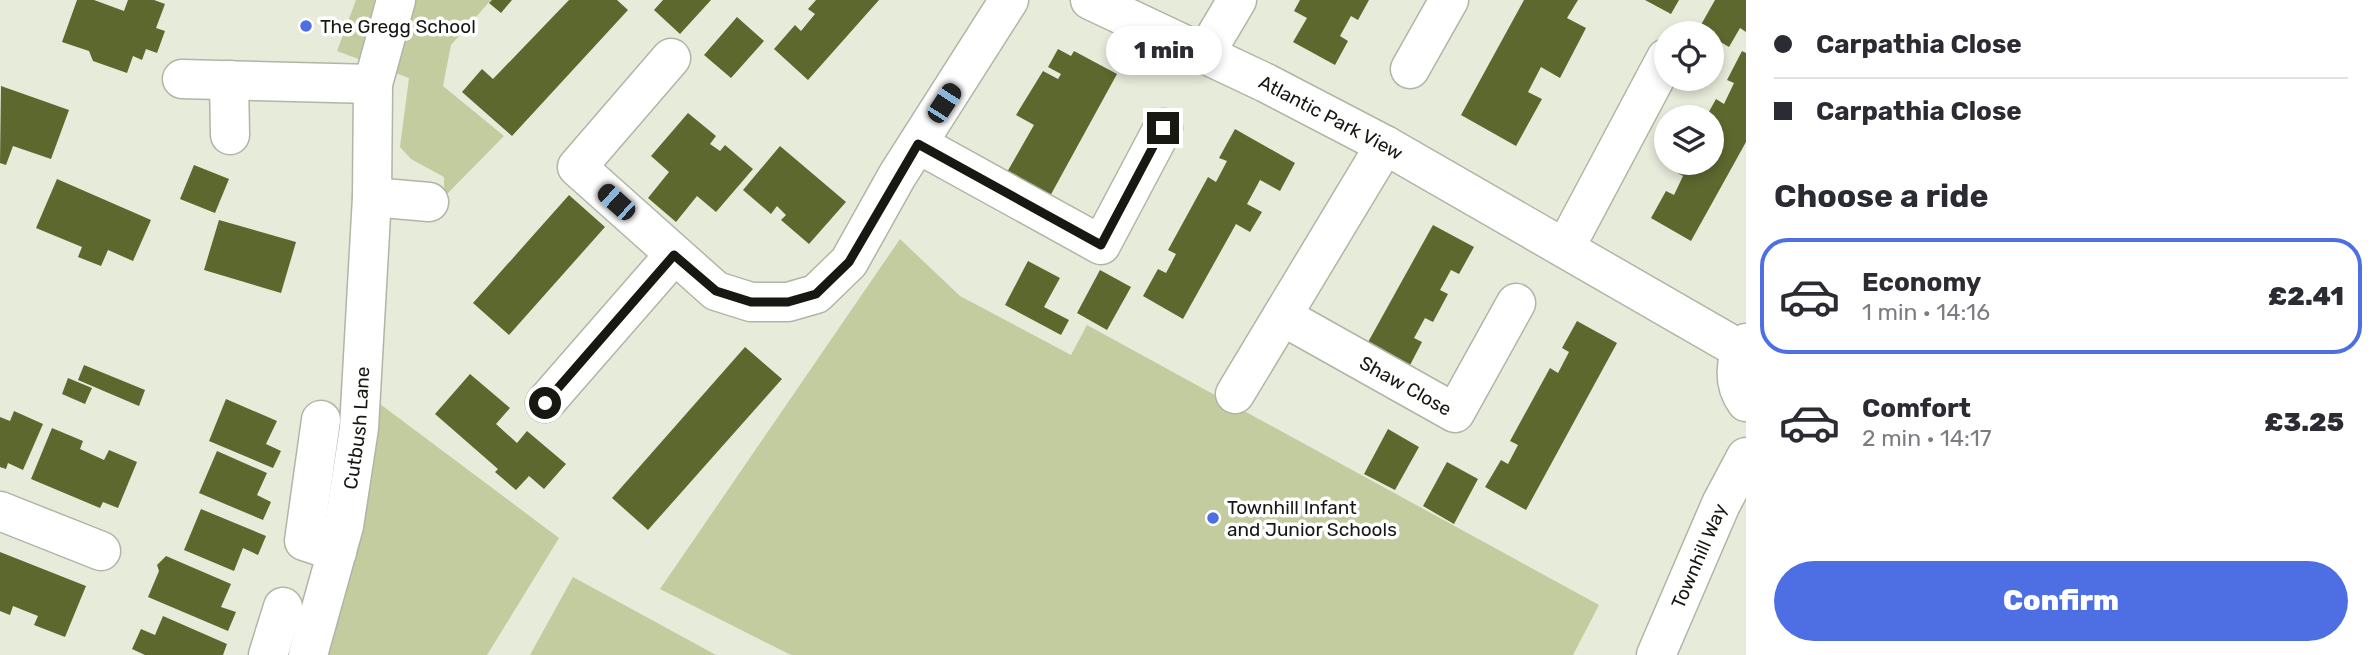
<!DOCTYPE html>
<meta charset="utf-8">
<style>
:root{--surface:#fff;--page:#f2f2f3;--text:#2b2b33;--muted:#7c7c81;--line:#e1e1e2;--accent:#4e6fe3}
body{margin:0;font-family:Rubik,sans-serif;background:var(--page);color:var(--text);height:100vh;display:flex;flex-direction:column;font-size:26px;white-space:nowrap}
*{box-sizing:border-box;margin:0}
p{font-size:23px;color:var(--muted)}
.icon{flex:none;width:38px;height:38px;fill:none;stroke:currentColor;stroke-width:2;stroke-linecap:round;stroke-linejoin:round}
.map{position:relative;flex:1;overflow:hidden}
.details{display:flex;flex-direction:column;background:var(--surface);width:630px}
.details>*{flex:none}
.top-card{display:grid;align-content:center;height:154px;padding:0 28px;background:var(--surface)}
.buttons{position:absolute;left:1654px;top:21px;display:grid;gap:14px}
.buttons a{display:grid;place-items:center;width:70px;height:70px;border-radius:50%;background:var(--surface);box-shadow:0 4px 10px #0003;font-size:35px}
.end{position:absolute;width:32px;height:32px;margin:-16px;border:9px solid #171812;background:#fff;box-shadow:0 0 0 4px #fff}
.from{border-radius:50%}
.bubble{position:absolute;height:49px;border-radius:24px;background:var(--surface);box-shadow:0 4px 10px #0003;font-size:23px;font-weight:800;line-height:49px;text-align:center}
.car{position:absolute;width:21px;height:42px;margin:-21px -10px;border-radius:9px;box-shadow:0 0 5px 2px #0007;background:linear-gradient(#222 24%,#8ab4d8 0 40%,#222 0 76%,#8ab4d8 0 86%,#222 0)}
.top-card b{display:flex;align-items:center;gap:24px;height:66px;font-size:26px}
.top-card b+b{border-top:2px solid var(--line)}
.top-card i{width:18px;height:18px;background:var(--text)}
ul{padding:0;list-style:none}
li{display:flex;align-items:center;gap:21px;height:116px;margin:0 14px 10px;padding:0 14px;border:4px solid transparent;border-radius:28px}
li div{flex:1}
li b{display:block;font-size:26px}
li em{font-style:normal;font-weight:800}
li.current{border-color:var(--accent)}
li>.icon{width:63px;height:63px;stroke-width:1.5}
h2{padding:0 28px;font-size:32px;line-height:84px}
.action{display:flex;gap:14px;margin-top:auto;padding:14px 28px}
.action a{flex:1;height:80px;border-radius:42px;background:var(--accent);color:#fff;font-size:28px;font-weight:800;line-height:80px;text-align:center}
main{display:flex;flex:1;min-height:0}
.map>svg:first-child{display:block}
</style>
<main>
<div class="map">
<svg width="1746" height="655" viewBox="0 0 1746 655">
<rect width="100%" height="100%" fill="#e7ebda"/>
<g fill="#c2cc9f">
<polygon points="356,0 491,0 451,45 443,86 504,136 444,197 444,177 411,159 400,147 409,78 337,51"/>
<polygon points="900,239 960,296 1071,355 1087,325 1599,605 1573,655 791,655 660,589"/>
<polygon points="376,401 559,538 487,655 322,655"/>
<polygon points="573,577 716,655 530,655"/>
</g>
<g fill="#5d682f">
<polygon points="77,0 94,0 124,11 128,0 154,0 165,4 156,28 165,31 157,53 146,49 142,60 133,56 127,73 93,61 89,51 62,42"/>
<polygon points="492,0 512,0 501,13 489,3"/>
<polygon points="569,0 617,0 628,10 512,136 462,92 482,69 493,79"/>
<polygon points="663,0 711,0 680,34 654,10"/>
<polygon points="816,0 879,0 808,80 774,49 795,25 801,31 815,14 808,9"/>
<polygon points="1300,0 1369,0 1358,20 1351,16 1340,36 1348,41 1335,65 1293,42 1307,18 1294,11"/>
<polygon points="1524,0 1578,0 1567,18 1586,28 1560,78 1541,67 1528,92 1542,99 1516,146 1461,115"/>
<polygon points="1645,0 1679,0 1671,14"/>
<polygon points="1715,0 1746,0 1746,32 1740,28 1729,47 1712,37 1712,33 1698,30"/>
<polygon points="737,17 764,41 731,78 704,55"/>
<polygon points="1058,49 1071,56 1074,51 1117,74 1049,198 1006,174 1034,125 1016,115 1043,71 1058,79 1061,74 1048,67"/>
<polygon points="1742,51 1746,53 1746,142 1691,241 1651,218 1666,191 1674,195 1683,176 1676,172 1681,163 1712,163 1712,117 1706,117 1716,99 1724,104 1734,83 1727,80"/>
<polygon points="1,86 69,110 51,159 13,146 6,165 0,163"/>
<polygon points="688,113 716,136 710,144 720,151 725,145 753,169 716,212 697,196 676,222 648,198 669,172 651,156"/>
<polygon points="1235,129 1295,163 1280,191 1260,180 1247,204 1262,212 1250,232 1236,224 1183,319 1143,296 1158,269 1166,273 1176,254 1168,250 1208,177 1216,182 1227,161 1219,158"/>
<polygon points="780,146 846,202 809,244 781,220 786,215 777,206 771,214 743,190"/>
<polygon points="194,165 229,179 215,213 180,199"/>
<polygon points="57,179 151,220 133,261 108,250 101,266 78,257 82,247 36,228"/>
<polygon points="569,195 605,227 509,335 473,303"/>
<polygon points="219,220 296,242 281,293 204,270"/>
<polygon points="1433,225 1474,247 1459,274 1451,270 1440,290 1448,294 1433,322 1425,318 1414,338 1422,342 1409,367 1367,344"/>
<polygon points="1028,261 1060,278 1044,307 1069,320 1061,335 1005,305"/>
<polygon points="1100,270 1131,287 1107,330 1077,313"/>
<polygon points="1577,321 1617,343 1526,510 1485,487 1501,460 1508,464 1518,445 1510,441 1550,368 1558,373 1569,352 1562,348"/>
<polygon points="745,347 782,379 648,530 612,498"/>
<polygon points="84,365 145,390 139,406 78,380"/>
<polygon points="470,374 510,408 496,424 517,443 527,431 566,464 544,489 529,476 516,490 495,472 498,469 435,414"/>
<polygon points="68,378 92,388 85,404 62,394"/>
<polygon points="226,399 277,421 266,444 281,451 273,468 209,441"/>
<polygon points="14,411 43,424 23,470 8,463 6,469 0,467 0,417 10,421"/>
<polygon points="52,428 83,441 80,449 104,460 109,450 137,462 118,508 103,502 100,508 31,479"/>
<polygon points="1388,429 1419,447 1395,490 1364,474"/>
<polygon points="217,451 267,473 257,495 271,502 263,520 199,493"/>
<polygon points="1447,462 1478,479 1454,524 1423,506"/>
<polygon points="201,509 266,536 258,555 243,548 234,571 184,550"/>
<polygon points="0,552 86,586 65,637 34,625 38,616 13,606 10,615 0,611"/>
<polygon points="166,556 231,584 221,607 236,612 228,631 148,597 159,571 157,565"/>
<polygon points="163,616 227,644 223,655 145,655 132,649 141,629 155,635"/>
</g>
<g fill="none" stroke-linecap="round" stroke-linejoin="round">
<defs>
<g id="minor">
<path id="s1" d="M1090,0L1266,83L1385,145L1741,350"/>
<polyline points="1205,54 1237,0"/>
<polyline points="671,58 577,167 716,291 751,302 788,302 816,294 849,262 897,176 1009,0"/>
<polyline points="1410,69 1449,0"/>
<polyline points="182,79 373,84"/>
<polyline points="229,80 230,135"/>
<polyline points="918,144 1101,245 1163,128"/>
<polyline points="372,197 429,202"/>
<polyline points="1565,248 1666,58"/>
<path id="s2" d="M1282,316L1455,413L1516,303"/>
<path d="M1746,343C1734,360 1733,384 1746,402"/>
<polyline points="1235,394 1385,145"/>
<polyline points="545,403 674,255"/>
<polyline points="321,420 304,541 337,552"/>
<polyline points="0,511 101,551"/>
<polyline points="268,655 283,607"/>
<path id="s3" d="M308,655L344,526L359,428L372,197L373,84L396,0"/>
<path id="s4" d="M1656,655L1721,504L1746,457"/>
</g>
</defs>
<use href="#minor" stroke="#b1b5a5" stroke-width="41"/>
<use href="#minor" stroke="#fff" stroke-width="38"/>
</g>
<g fill="none" stroke-linecap="round" stroke-linejoin="round">
<polyline stroke="#171812" stroke-width="9" points="545,403 674,255 716,291 751,302 788,302 816,294 849,262 918,144 1101,245 1163,128"/>
</g>
<g fill="#4e6fe3" stroke="#fff" stroke-width="2.5">
<circle cx="306" cy="26" r="7"/>
<circle cx="1213" cy="518" r="7"/>
</g>
<g text-anchor="middle" dominant-baseline="central" stroke-width="7" stroke-linejoin="round" paint-order="stroke">
<g font-size="19" fill="#171812" stroke="#fff" text-anchor="start">
<text x="320" y="26">The Gregg School</text>
<text x="1227" y="507">Townhill Infant<tspan x="1227" dy="22">and Junior Schools</tspan></text>
</g>
<g font-size="19" fill="#171812" stroke="#fff">
<text stroke="none"><textPath href="#s1" startOffset="268">Atlantic Park View</textPath></text>
<text stroke="none"><textPath href="#s2" startOffset="142">Shaw Close</textPath></text>
<text stroke="none"><textPath href="#s3" startOffset="233">Cutbush Lane</textPath></text>
<text stroke="none"><textPath href="#s4" startOffset="108">Townhill Way</textPath></text>
</g>
</g>
</svg>
<div class="buttons">
<a><svg class="icon" aria-label="locate" viewBox="0 0 24 24"><circle cx="12" cy="12" r="6"/><path d="M12 2v4M12 18v4M2 12h4M18 12h4"/></svg></a>
<a><svg class="icon" aria-label="layers" viewBox="0 0 24 24"><path d="M12 4l9 5-9 5-9-5zM3 14l9 5 9-5"/></svg></a>
</div>
<i class="end from" style="left:545px;top:403px"></i>
<i class="end" style="left:1163px;top:128px"></i>
<div class="bubble" style="left:1106px;top:26px;width:116px">1 min</div>
<i class="car" style="left:944px;top:103px;rotate:33deg"></i>
<i class="car" style="left:616px;top:202px;rotate:312deg"></i>
</div>
<section class="details">
<div class="top-card">
<b><i class="from"></i>Carpathia Close</b>
<b><i></i>Carpathia Close</b>
</div>
<h2>Choose a ride</h2>
<ul>
<li class="current"><svg class="icon" aria-label="car" viewBox="0 0 24 24"><path d="M5 17H2v-5l4-1 3-4h7l3 4 3 1v5h-3M9 17h6M6 11h13"/><circle cx="7" cy="17" r="2"/><circle cx="17" cy="17" r="2"/></svg><div><b>Economy</b><p>1 min · 14:16</p></div><em>£2.41</em></li>
<li><svg class="icon" aria-label="car" viewBox="0 0 24 24"><path d="M5 17H2v-5l4-1 3-4h7l3 4 3 1v5h-3M9 17h6M6 11h13"/><circle cx="7" cy="17" r="2"/><circle cx="17" cy="17" r="2"/></svg><div><b>Comfort</b><p>2 min · 14:17</p></div><em>£3.25</em></li>
</ul>
<div class="action"><a>Confirm</a></div>
</section>
</main>
